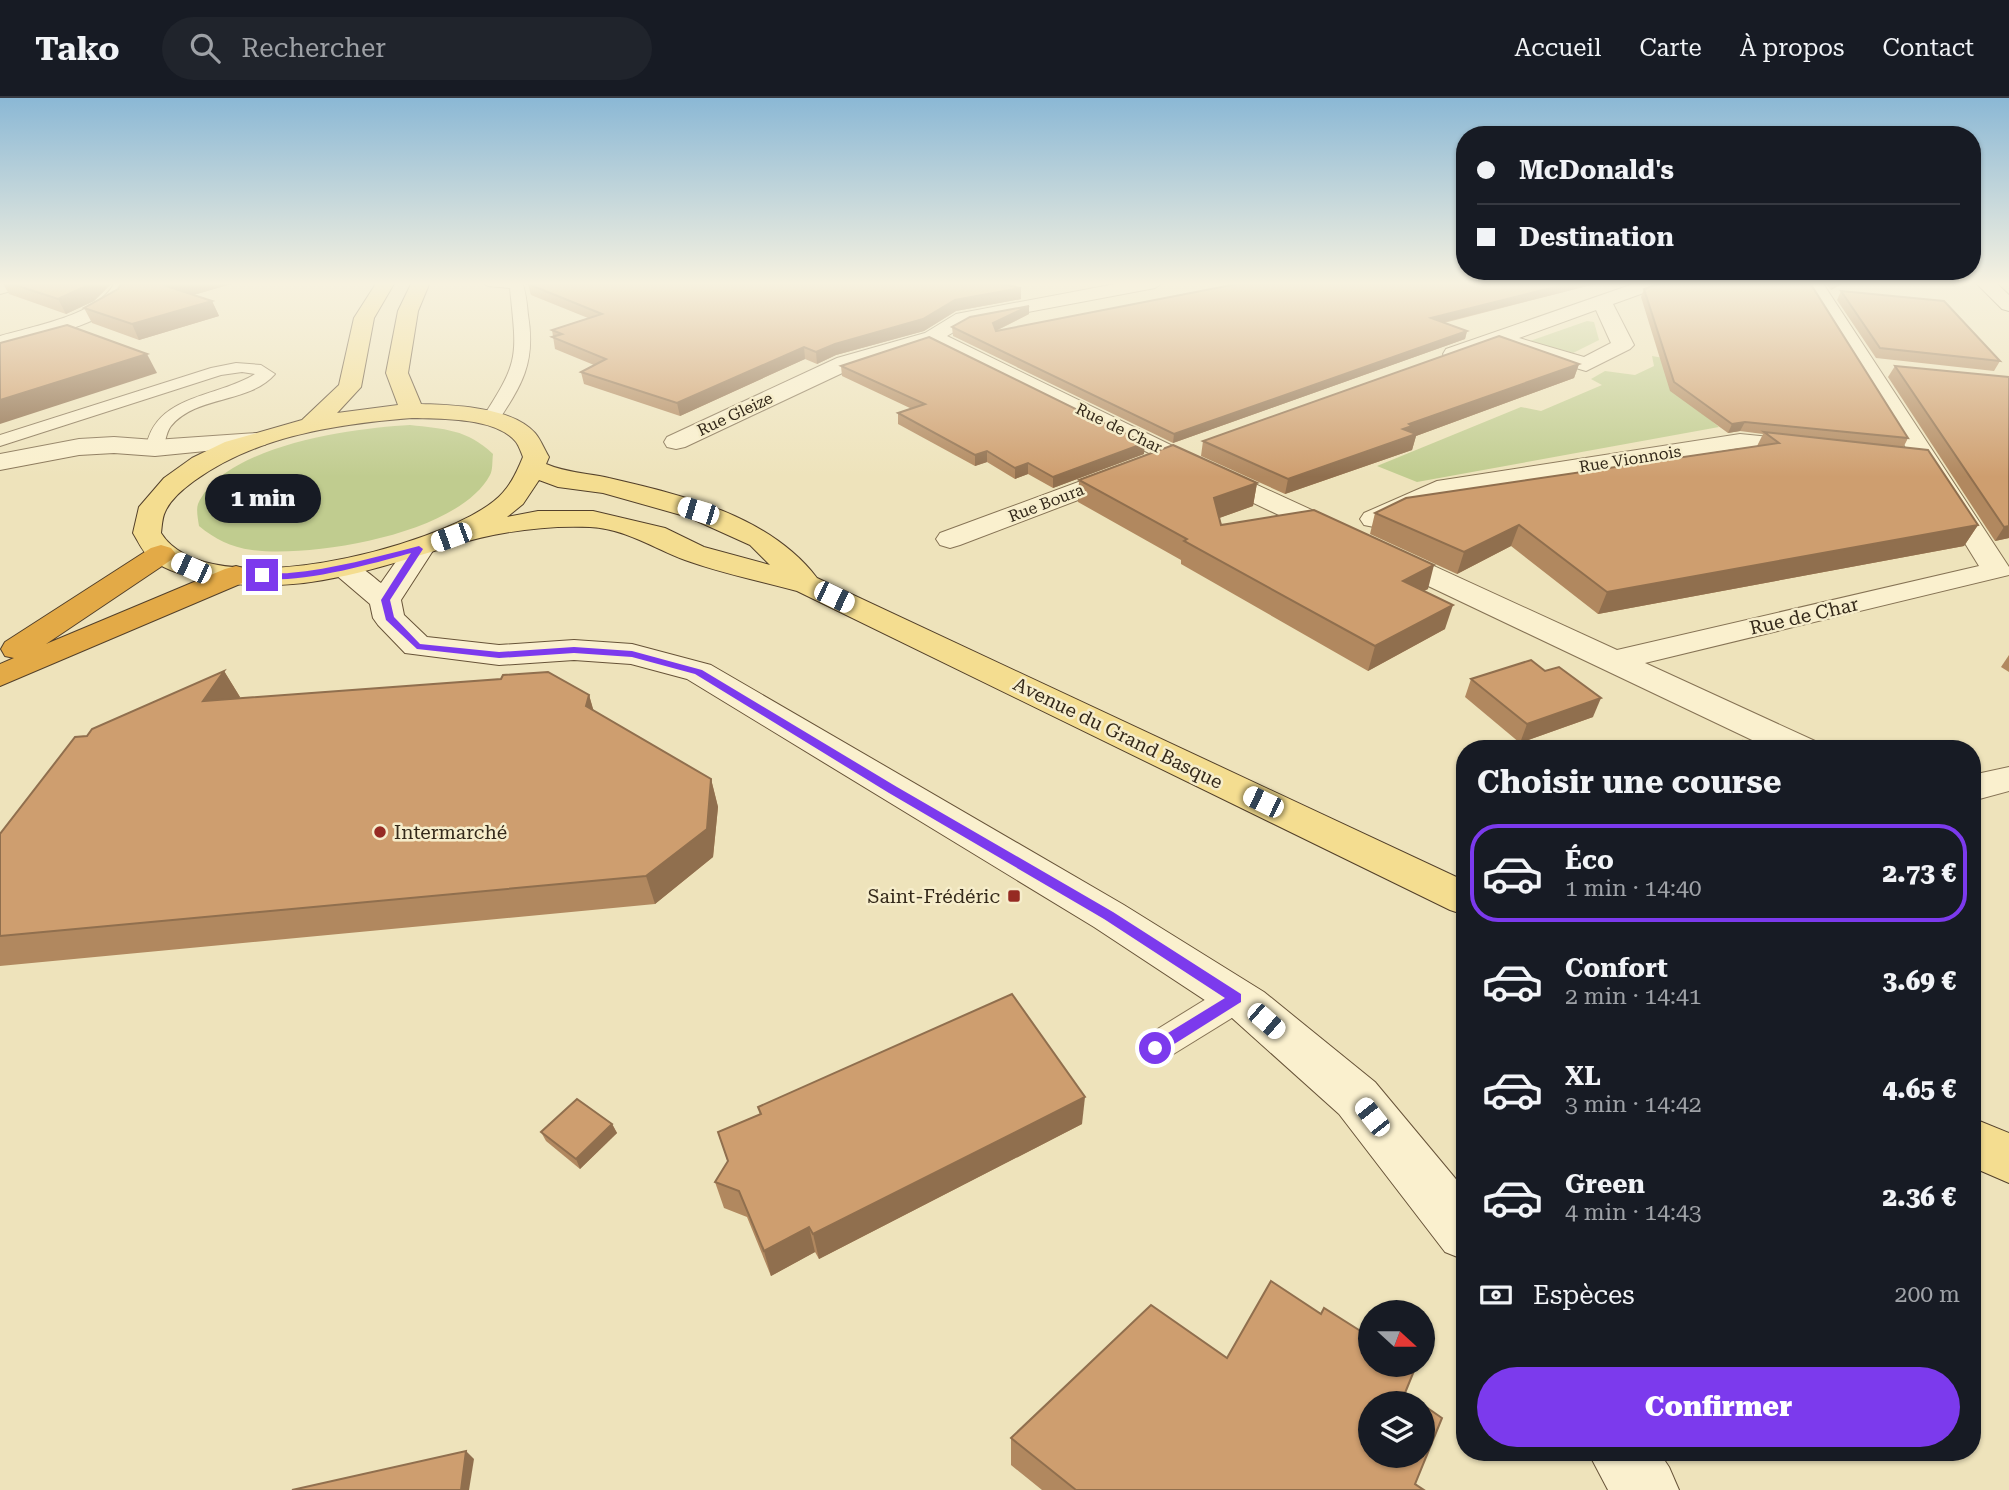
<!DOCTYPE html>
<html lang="fr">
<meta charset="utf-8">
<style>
:root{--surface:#171b24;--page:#20242c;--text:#f1f3f6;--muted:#9ea1a6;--line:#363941;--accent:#7c3aed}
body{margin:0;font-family:"Roboto Serif",serif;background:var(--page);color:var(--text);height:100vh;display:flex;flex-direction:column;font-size:26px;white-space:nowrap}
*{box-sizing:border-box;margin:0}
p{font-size:23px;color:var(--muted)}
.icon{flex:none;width:38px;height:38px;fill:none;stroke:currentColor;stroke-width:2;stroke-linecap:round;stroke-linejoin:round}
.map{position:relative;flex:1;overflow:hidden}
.details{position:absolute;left:1456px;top:642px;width:525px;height:721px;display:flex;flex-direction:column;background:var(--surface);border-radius:28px;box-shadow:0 2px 5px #0004}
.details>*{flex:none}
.hud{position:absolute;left:1456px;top:28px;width:525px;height:154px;border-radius:28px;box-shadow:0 2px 5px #0004;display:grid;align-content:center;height:154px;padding:0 21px;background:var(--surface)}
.needle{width:46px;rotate:111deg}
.controls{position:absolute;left:1358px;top:1202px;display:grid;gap:14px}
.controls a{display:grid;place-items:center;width:77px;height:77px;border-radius:50%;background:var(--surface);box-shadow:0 2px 5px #0004;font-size:35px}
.end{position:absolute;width:32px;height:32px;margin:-16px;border:9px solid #7c3aed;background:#fff;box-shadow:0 0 0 4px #fff}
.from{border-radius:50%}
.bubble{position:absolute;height:49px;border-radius:24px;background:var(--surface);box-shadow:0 2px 5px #0004;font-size:23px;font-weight:800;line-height:49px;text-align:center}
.car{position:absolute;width:21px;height:42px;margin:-21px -10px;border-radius:9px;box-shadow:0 0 5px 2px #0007;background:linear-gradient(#fff 24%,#345 0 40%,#fff 0 76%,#345 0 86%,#fff 0)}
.hud b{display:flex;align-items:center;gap:24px;height:66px;font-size:26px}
.hud b+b{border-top:2px solid var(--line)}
.hud i{width:18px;height:18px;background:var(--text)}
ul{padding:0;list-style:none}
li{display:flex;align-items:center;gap:21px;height:98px;margin:0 14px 10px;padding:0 7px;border:4px solid transparent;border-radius:28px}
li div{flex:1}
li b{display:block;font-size:26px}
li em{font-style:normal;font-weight:800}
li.current{border-color:var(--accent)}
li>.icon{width:63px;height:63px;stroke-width:1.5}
h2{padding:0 21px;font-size:32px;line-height:84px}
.pay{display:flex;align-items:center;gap:18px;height:77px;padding:0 21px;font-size:26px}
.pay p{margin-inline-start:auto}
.primary-button{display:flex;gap:14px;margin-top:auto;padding:14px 21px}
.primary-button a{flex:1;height:80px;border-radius:42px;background:var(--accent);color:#fff;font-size:28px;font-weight:800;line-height:80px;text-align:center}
header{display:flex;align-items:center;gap:42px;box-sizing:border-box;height:98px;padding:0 35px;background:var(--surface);border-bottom:2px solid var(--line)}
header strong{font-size:33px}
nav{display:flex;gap:38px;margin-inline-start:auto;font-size:24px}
.search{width:490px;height:63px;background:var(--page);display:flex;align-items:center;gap:18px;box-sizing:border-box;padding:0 24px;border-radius:38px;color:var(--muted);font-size:26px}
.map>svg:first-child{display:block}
</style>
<header>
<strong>Tako</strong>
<div class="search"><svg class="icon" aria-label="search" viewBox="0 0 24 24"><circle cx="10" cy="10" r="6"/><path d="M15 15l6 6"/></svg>Rechercher</div>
<nav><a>Accueil</a><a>Carte</a><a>À propos</a><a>Contact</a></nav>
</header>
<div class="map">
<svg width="2009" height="1392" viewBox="0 0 2009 1392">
<rect width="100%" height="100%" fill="#eee3bb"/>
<g fill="#c0cc8f">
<polygon points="1587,223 1594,224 1599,242 1573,255 1530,243"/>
<polygon points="1652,258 1738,273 1702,315 1719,329 1417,384 1377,368 1521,309 1541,313 1602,287 1591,281 1605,273 1635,277 1654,268"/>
<path d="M410,327C444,331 467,331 493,356C492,363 493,372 490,377C459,436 312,460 252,452C230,449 215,441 199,428C198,421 196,412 198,406C225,347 353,330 410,327Z"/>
</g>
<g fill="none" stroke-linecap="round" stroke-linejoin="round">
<defs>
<g id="lane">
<path d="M481,184H522C526,194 527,206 528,217C536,265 522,287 496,326L490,327L481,322C520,262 517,260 510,190L488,188Z"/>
<path d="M236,265L261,267L275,276C249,306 197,297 171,328C165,336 166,346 161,354L155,355L146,350C155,296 217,300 255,276L242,274L221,277L0,348V337L211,270Z"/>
<polygon points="1236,886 1248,890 1253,900 1248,910 1167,960 1155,965 1143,960 1137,950 1143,940 1224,890"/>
</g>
<g id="street">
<polygon points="0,184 31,184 29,188 0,196"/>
<path d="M115,184H133C131,191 128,198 123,204C103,225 30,244 0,251V238C33,228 100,217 115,184Z"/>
<polygon points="1126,184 1164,184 1155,190 969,225 947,238 1181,352 1617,552 1979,468 1808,191 1796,188 1794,184 1822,184 2009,469 2009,477 1645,565 1815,643 1820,651 1771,651 1163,362 930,246 853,270 685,349 676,351 667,349 664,344 667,339 837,260 925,235 956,216"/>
<path d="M1639,184H1665L1663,188L1613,206L1634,247L1630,251L1586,273L1498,247L1462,261H1446L1443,256L1446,251ZM1596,212L1611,245L1584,259L1519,240Z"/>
<polygon points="256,335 265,337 268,342 265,347 155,358 114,355 79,357 0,372 0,356 79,341 114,339 155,342"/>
<polygon points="1740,336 1810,343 1819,346 1823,351 1819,356 1810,359 1740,350 1444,398 1374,429 1364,427 1360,421 1364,415 1437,383"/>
<polygon points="1127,366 1136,368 1140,374 1136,380 960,447 950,450 940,447 936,441 940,435"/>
<polygon points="2009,669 2009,693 1972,703 1972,677"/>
</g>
<g id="secondary">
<polygon points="1975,184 1995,184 2009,197 2009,213 2002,211"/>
<path d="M419,442L429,445L434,451L401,502L404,517L427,539L499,547L574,542L632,546L711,567L1124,807L1264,894L1375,984L1465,1092V1162L1445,1154L1339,1016L1232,920L1094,829L687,581L631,566L574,562L499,567L405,555L378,527L373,520L370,506L329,471L333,465C354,460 366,473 381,485L409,445Z"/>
<polygon points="1588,1354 1659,1354 1669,1369 1679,1392 1608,1392"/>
</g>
<g id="primary">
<path d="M377,184H395L374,220L361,289L337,315L398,307L386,275L398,213L412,184H430L418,213L408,275L421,306C454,307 512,309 535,335C541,342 544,351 549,359L546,366C567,375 587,375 609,380C682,397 769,417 817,480L1465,783V817L1450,812L797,493C760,483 721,475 685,462C653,450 626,431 590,429C545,427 497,434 454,447C370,472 300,498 210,483C190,479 167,474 151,461C143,455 138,443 133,435L139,409L164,380L192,360L225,344L302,322L339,287L354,220ZM412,320C440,321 496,319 516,344C519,348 521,354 523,359C516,376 509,391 494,403C437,449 208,510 161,435C162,428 162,420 165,414C170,402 183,391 194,383C256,338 337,326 412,320ZM539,382L558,389L603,395L688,419L750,447L770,467L704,449L665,430L593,413H538L507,419L523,406Z"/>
<polygon points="1972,1020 2009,1035 2009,1085 1972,1069"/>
</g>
<polygon id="highway" points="161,447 171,450 176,456 171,462 46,546 225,471 236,468 247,471 251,477 247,483 0,588 0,566 14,560 5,558 1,551 5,544 151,450"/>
</defs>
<use href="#lane" stroke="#867355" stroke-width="2"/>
<use href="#street" stroke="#867355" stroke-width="2"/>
<use href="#secondary" stroke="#675338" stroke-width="2"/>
<use href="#primary" stroke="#53402a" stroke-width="2"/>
<use href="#highway" stroke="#53402a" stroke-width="2"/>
<use href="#lane" fill="#faf0ce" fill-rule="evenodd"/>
<use href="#street" fill="#faf0ce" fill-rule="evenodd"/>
<use href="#secondary" fill="#faf0ce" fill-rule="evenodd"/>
<use href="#primary" fill="#f4dd90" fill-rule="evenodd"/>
<use href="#highway" fill="#e3aa47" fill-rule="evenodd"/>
</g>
<g fill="#b1885f">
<polygon points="2,184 113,184 94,203 66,216 9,196"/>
<polygon points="122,184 238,184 193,197 212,203 219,218 139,242 92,225 84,210 118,191"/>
<polygon points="1247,184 1603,184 1444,225 1467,233 1465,241 1173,345 953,238 952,229 1029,216 996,233"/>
<polygon points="1824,184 1845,184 1831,192"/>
<polygon points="528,186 1021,190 1021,201 956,213 924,233 836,257 817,266 805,261 680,318 584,286 581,274 594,267 555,251 552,232 588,220 531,197"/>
<polygon points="1644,191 1908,340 1903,350 1978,427 1964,448 1598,516 1511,448 1457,476 1370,436 1375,415 1757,348 1763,336 1740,333 1728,335 1670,293 1641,199"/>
<polygon points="1841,193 2000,263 1994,273 1876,260 1837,202"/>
<polygon points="1579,266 1574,280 1416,338 1412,352 1285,396 1201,358 1203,343"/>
<polygon points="841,268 1144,356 1053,390 1028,376 1015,381 987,364 975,368 898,326 898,315 912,311 842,278"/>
<polygon points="1895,268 2009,279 2009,440 1995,443 1888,279"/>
<polygon points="1079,382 1257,385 1253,408 1219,420 1221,427 1428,491 1423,493 1445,531 1368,573 1181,466 1181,462 1078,404"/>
<polygon points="2009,557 2009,574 2001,569"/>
<polygon points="224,573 240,599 239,600 589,597 593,612 711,681 718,709 713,759 655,806 0,868 0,736 87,638"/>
<polygon points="1471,581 1593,619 1520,645 1465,599"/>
<polygon points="758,1009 1082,1026 819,1161 815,1154 771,1178 747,1119 724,1110 715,1084 728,1065 718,1034 760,1016"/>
<polygon points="612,1026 617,1035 580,1071 546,1043 541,1034"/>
<polygon points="1405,1295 1415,1386 1424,1392 1042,1392 1011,1367 1011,1340"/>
</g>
<g fill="#906f4e">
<polygon points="91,184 113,184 94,203 66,216 58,201"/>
<polygon points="182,184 238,184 173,203 166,188"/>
<polygon points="1575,184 1603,184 1429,228 1431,220"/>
<polygon points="1835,184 1845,184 1831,192"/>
<polygon points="1021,190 1021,201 956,213 924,233 836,257 817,266 816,254 835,246 955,202"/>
<polygon points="212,203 219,218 139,242 132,226"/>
<polygon points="1029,208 1029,216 993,234 993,225"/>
<polygon points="1467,233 1465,241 1173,345 1174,336"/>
<polygon points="804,249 805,261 680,318 677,305"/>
<polygon points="147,256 157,275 0,326 0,302"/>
<polygon points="1579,266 1574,280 1416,338 1412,352 1285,396 1288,381 1403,331 1409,326"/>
<polygon points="1745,324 1740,333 1728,335 1732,326"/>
<polygon points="1145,345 1144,356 1053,390 1053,379"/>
<polygon points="987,353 987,364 975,368 975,357"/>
<polygon points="1028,365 1028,376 1015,381 1015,370"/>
<polygon points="1257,385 1253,408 1211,423 1214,400"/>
<polygon points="1519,427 1511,448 1457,476 1464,454"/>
<polygon points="1978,427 1964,448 1598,516 1607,494"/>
<polygon points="2009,428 2009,440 1995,443 2004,429"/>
<polygon points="1434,467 1428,491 1396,507 1403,483"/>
<polygon points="1453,507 1445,531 1368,573 1375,548"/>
<polygon points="224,573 240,599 219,629 203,603"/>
<polygon points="589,597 597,624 586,608"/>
<polygon points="1601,600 1593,619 1520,645 1527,626"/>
<polygon points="711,681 718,709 713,759 655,806 646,778"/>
<polygon points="1085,999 1082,1026 819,1161 813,1136"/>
<polygon points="612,1026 617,1035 580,1071 576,1061"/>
<polygon points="809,1129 815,1154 771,1178 764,1153"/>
<polygon points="466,1353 474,1361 469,1392 461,1392"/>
</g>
<g fill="#ce9e6f" stroke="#906f4e" stroke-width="2">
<polygon points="6,184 91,184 86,188 58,201"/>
<polygon points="122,184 182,184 166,188 212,203 132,226 84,210 118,191"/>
<polygon points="536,184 993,184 1021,190 955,202 923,221 835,246 816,254 804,249 677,305 581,274 606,261 552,239 562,236 552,232 602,216 528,186"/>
<polygon points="1247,184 1575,184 1431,220 1467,233 1174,336 952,229 970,219 1029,208 993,225 996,233"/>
<polygon points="1663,184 1804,184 1810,185 1908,340 1745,324 1732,326 1674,284 1644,191"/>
<polygon points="1841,193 1944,203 2000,263 1880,250"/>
<polygon points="67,227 147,256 0,302 0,245"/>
<polygon points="1499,238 1579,266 1409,326 1412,328 1403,331 1416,336 1288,381 1203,343"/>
<polygon points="929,239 1145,345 1053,379 1028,365 1015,370 987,353 975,357 898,315 925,306 841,268"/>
<polygon points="1895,268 2009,279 2009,428 2004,429"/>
<polygon points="1764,334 1928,352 1978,427 1607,494 1519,427 1464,454 1375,415 1406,400 1779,345"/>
<polygon points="1173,347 1257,385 1214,400 1221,427 1314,412 1434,467 1403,483 1453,507 1375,548 1184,443 1187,441 1079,382"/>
<polygon points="1531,562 1545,573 1559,569 1601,600 1527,626 1471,581"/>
<polygon points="224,573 203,603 501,581 503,577 548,574 589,597 586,608 711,681 707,731 646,778 0,838 0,736 75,639 87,638 92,631"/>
<polygon points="1743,643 1761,651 1738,651"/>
<polygon points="1012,896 1085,999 813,1136 809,1129 764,1153 739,1093 715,1084 728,1063 718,1034 761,1016 758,1009"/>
<polygon points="577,1001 612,1026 576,1061 541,1034"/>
<polygon points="1271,1183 1321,1216 1324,1210 1370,1239 1370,1267 1414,1267 1416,1268 1405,1295 1421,1306 1370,1306 1370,1358 1423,1358 1423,1307 1442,1320 1415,1386 1424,1392 1076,1392 1011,1340 1151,1207 1227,1260"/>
<polygon points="466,1353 461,1392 292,1392"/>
</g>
<linearGradient id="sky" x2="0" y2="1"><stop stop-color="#8bb8d5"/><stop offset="0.49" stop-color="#f7f2e0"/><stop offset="1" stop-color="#f7f2e0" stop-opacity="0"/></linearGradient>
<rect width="2009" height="379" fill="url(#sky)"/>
<path fill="#7c3aed" d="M419,448L423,451L390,502L394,519L420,546L499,554L574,549L632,553L702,572L897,689L1113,814L1241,896V904L1160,955H1150V946L1225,900L1104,821L889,695L695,576L632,559L574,555L499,560L417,551L386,522L381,502L411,455C382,463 282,492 257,477C266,472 279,476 289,475C334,471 376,459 419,448Z"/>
<g fill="#962b23" stroke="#f6edcb" stroke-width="2.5">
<circle cx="380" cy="734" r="7"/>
<rect x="1007" y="791" width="14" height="14" rx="3.5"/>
</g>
<g text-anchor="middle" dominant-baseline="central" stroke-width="5" stroke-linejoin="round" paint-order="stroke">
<g font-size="16" fill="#34291a" stroke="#f6edcb">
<text transform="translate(735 316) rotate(-25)">Rue Gleize</text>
<text transform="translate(1119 330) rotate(26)">Rue de Char</text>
<text transform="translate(1630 361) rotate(-9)">Rue Vionnois</text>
<text transform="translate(1046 405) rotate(-21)">Rue Boura</text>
</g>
<g font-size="19" fill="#34291a" stroke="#f6edcb">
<text transform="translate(1804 518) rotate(-13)">Rue de Char</text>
<text transform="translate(1118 635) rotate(26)">Avenue du Grand Basque</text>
</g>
<g font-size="19" fill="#34291a" stroke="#f6edcb" text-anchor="start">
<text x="394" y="734">Intermarché</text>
<text x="1000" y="798" text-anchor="end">Saint-Frédéric</text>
</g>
</g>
</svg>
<div class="controls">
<a><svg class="needle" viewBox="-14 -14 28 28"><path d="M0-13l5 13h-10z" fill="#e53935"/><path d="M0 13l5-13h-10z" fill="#9ea1a6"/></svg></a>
<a><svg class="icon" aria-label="layers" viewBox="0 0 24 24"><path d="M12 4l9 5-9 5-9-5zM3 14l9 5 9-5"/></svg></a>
</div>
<i class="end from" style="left:1155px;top:950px"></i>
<i class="end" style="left:262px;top:477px"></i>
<div class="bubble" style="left:205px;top:376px;width:116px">1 min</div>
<i class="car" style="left:698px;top:413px;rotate:287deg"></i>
<i class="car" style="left:451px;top:439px;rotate:250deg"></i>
<i class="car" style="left:191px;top:470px;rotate:295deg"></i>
<i class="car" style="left:834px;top:499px;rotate:116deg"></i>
<i class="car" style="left:1263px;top:704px;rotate:296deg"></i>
<i class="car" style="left:1266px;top:923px;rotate:131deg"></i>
<i class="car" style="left:1372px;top:1019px;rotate:322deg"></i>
<div class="hud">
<b><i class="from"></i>McDonald's</b>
<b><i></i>Destination</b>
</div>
<section class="details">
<h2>Choisir une course</h2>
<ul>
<li class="current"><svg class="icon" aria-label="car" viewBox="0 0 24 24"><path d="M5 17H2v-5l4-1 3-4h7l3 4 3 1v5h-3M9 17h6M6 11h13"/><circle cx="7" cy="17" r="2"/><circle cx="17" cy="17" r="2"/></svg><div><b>Éco</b><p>1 min · 14:40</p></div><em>2.73 €</em></li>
<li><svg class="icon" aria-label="car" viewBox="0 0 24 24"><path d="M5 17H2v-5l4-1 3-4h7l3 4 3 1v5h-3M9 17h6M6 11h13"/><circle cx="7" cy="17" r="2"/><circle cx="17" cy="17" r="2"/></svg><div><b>Confort</b><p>2 min · 14:41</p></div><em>3.69 €</em></li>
<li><svg class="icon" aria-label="car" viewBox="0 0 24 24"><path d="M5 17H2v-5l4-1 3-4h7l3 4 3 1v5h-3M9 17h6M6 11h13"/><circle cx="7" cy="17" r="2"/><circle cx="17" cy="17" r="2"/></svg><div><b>XL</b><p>3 min · 14:42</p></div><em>4.65 €</em></li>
<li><svg class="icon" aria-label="car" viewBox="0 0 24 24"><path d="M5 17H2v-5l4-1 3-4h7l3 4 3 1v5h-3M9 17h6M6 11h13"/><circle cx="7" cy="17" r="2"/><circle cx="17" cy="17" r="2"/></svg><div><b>Green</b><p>4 min · 14:43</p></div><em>2.36 €</em></li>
</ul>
<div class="pay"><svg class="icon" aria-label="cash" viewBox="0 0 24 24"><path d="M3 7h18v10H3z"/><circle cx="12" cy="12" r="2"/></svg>Espèces<p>200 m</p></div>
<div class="primary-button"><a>Confirmer</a></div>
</section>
</div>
